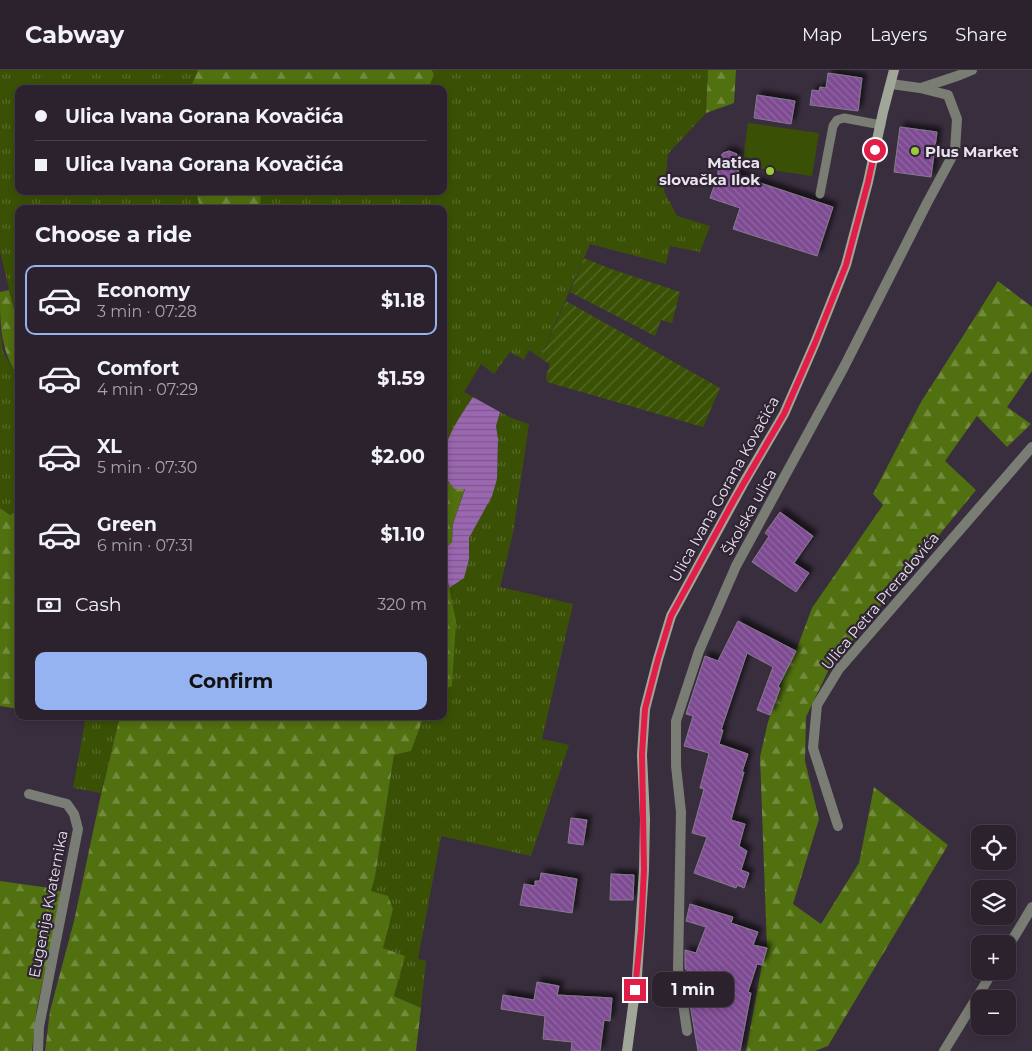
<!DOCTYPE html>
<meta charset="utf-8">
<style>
:root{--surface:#2b222e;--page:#332a36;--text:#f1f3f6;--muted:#a6a4aa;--line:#473f4a;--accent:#95b2f1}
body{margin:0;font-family:Montserrat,sans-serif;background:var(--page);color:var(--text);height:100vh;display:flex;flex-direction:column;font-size:19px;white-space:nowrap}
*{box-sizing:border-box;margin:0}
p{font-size:16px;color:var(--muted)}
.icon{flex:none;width:28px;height:28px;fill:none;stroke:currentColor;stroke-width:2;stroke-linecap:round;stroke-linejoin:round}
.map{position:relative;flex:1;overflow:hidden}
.details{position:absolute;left:15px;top:135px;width:432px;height:515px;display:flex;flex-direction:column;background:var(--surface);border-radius:10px;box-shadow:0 2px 8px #0003,0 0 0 1px var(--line)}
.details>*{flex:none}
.banner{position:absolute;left:15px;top:15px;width:432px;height:110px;border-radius:10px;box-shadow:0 2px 8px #0003,0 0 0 1px var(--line);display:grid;align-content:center;height:110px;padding:0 20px;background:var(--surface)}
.fabs{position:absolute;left:971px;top:755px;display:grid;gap:10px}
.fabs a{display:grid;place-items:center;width:45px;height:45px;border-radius:10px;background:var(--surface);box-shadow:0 2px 8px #0003,0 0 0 1px var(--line);font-size:25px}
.end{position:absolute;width:22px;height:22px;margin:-11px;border:6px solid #e11d48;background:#fff;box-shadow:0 0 0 2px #fff}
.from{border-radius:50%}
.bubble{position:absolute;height:35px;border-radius:10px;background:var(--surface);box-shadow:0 2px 8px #0003,0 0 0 1px var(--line);font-size:16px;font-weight:700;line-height:35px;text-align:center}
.banner b{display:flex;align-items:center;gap:18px;height:48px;font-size:19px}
.banner b+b{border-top:1px solid var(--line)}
.banner i{width:12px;height:12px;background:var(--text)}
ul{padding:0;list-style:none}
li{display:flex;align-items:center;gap:15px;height:70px;margin:0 10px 8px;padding:0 10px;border:2px solid transparent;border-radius:10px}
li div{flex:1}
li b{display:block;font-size:19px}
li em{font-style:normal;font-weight:700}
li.active{border-color:var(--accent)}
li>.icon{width:45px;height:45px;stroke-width:1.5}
h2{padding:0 20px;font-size:22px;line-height:60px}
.pay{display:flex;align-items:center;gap:12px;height:55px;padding:0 20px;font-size:19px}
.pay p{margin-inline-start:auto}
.cta{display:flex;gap:10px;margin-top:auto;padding:10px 20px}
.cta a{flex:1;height:58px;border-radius:10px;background:var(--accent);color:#111;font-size:20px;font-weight:700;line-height:58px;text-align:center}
header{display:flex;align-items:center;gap:30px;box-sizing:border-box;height:70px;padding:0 25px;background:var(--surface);border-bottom:1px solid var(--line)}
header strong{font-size:24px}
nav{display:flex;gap:28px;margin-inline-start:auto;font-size:18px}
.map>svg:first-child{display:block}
</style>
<header>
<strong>Cabway</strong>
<nav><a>Map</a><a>Layers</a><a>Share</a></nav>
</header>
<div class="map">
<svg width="1032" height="981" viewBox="0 0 1032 981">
<defs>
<pattern id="grass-tufts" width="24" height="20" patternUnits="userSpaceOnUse" patternTransform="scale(1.25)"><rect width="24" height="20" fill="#3a5105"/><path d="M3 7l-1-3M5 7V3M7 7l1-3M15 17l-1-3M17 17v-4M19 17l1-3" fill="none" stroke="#576a2a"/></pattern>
<pattern id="forest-firs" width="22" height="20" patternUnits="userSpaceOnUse" patternTransform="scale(1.25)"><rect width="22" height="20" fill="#51700f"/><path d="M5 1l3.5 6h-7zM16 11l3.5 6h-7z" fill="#738b3e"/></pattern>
<pattern id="garden-furrows" width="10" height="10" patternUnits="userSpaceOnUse" patternTransform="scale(1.25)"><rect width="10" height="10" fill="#3a5105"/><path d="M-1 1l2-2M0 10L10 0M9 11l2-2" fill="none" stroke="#576a2a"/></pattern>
<pattern id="water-rules" width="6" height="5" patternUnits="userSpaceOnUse" patternTransform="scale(1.25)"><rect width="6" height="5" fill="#9b67b1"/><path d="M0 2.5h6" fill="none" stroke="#795987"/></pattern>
<pattern id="building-back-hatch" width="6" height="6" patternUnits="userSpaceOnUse" patternTransform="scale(1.25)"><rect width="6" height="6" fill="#7e4c93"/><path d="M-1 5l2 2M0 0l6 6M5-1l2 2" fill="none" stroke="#9066a2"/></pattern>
<filter id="shadow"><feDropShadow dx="4.5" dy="-4.5" stdDeviation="2.5" flood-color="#0009"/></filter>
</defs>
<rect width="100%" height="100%" fill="#392e3e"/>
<g fill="url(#grass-tufts)">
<polygon points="0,0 198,0 190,19 19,19 19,121 196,121 200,139 19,139 19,260 0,181"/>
<polygon points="432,0 708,0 706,43 668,84 664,121 677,146 710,156 700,182 670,176 666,194 590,174 540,288 529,280 524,290 510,282 494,304 481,294 464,322 473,327 458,350 444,383 444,139 260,139 261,121 444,121 444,19 428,19 434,5"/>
<polygon points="0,259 3,282 19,308 19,367 16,369 19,378 19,439 10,445 0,438"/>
<polygon points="500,342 514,349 529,354 513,463 500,517 573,534 542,669 569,675 531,786 441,766 418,889 426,891 421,938 394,926 405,886 382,878 393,839 371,821 375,807 394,685 411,681 424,646 444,646 444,619 452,615 449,518 444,518 444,478 450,518 469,489 469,468 497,409 498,369 496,356"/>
<polygon points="86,646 120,646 101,723 73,718"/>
</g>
<g fill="url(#forest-firs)">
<polygon points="198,0 432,0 434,5 428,19 190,19"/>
<polygon points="708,0 736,0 734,33 706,43"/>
<polygon points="196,121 261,121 260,139 200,139"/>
<polygon points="998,211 1032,237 1032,301 1007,337 1031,354 1007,377 977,346 945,391 976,420 829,599 806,647 805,691 819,749 793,834 821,854 859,793 874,717 948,775 828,976 815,981 746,981 762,895 767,878 760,687 768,652 785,603 796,581 812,538 883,435 873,424 921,332"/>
<path d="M9,220L19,260V308C0,280 0,255 0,222Z"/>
<polygon points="444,401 448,412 455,418 465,418 453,454 452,472 444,480"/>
<polygon points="0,438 10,445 19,439 19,639 0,636"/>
<polygon points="444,518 449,518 456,551 452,616 444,619"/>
<polygon points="120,646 424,646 411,681 394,685 375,807 371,821 388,826 393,839 383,878 405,886 394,926 421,938 416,981 45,981 50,941 74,851 100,729"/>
<polygon points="0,811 50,818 63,822 37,937 32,981 0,981"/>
</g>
<g fill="url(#garden-furrows)">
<polygon points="584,188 611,199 680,222 672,253 661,250 655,266 570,222"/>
<polygon points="566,231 720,318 703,357 547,312 546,307 550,294 540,288"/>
</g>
<polygon fill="#3a5105" points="748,53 819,63 812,106 742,96"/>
<path fill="url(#water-rules)" d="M473,327L500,342L496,356L498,369L497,409L492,426L469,468V489L464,508L449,518L444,480L452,472L453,454L465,419H455C426,393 457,351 473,327Z"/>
<g fill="url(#building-back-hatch)" stroke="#877a8d" filter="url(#shadow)">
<polygon points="828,3 862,8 858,41 810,35 812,20 819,21 820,17 826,18"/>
<polygon points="757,25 795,31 791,54 754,48"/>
<polygon points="900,57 937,62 931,107 894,102"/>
<polygon points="729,81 737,84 739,106 833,137 817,186 733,159 740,138 710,128 718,105 718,91 723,83"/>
<polygon points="780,442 813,466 794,493 809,503 796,522 752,492 769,466 765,463"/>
<polygon points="738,551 796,581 778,617 780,618 770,645 757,640 773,597 747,583 721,660 723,660 719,674 748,684 742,702 744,702 731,750 745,754 739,776 747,781 741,800 749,803 744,818 737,815 736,818 694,803 707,767 692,763 704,719 700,718 709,683 684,676 693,646 686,644 705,586 718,591"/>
<polygon points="571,748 587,750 583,775 568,773"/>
<polygon points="541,803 577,809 572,843 520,835 524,814 535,816 535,811 540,811"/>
<polygon points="611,804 634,805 633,830 610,830"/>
<polygon points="690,834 733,847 731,853 758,862 753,875 767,878 762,895 757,894 748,922 751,923 740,981 698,981 689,929 688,901 685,899 685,880 696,883 706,857 686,851"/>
<polygon points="537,912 559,916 557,925 612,928 610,951 604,950 600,981 571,981 572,972 543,969 545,946 501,939 503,925 534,930"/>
</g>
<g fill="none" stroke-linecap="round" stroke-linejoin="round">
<polyline stroke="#797d74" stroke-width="9" points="820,124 833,56 837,50 844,48 881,55"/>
<g stroke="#797d74" stroke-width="10">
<polyline points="921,18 960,5 972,0"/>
<polyline points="29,724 67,734 74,744 78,759 39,957 38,981"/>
<polyline points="838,756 813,678 817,635 839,599 1032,377"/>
<polyline points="1008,877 1032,837"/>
<polyline points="687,961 678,899 681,742 676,696 676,651 699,581 736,496 844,297 927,133 955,81 957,49 948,25 920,18 891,14"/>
<polyline points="944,981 993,901"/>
</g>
<polyline stroke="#a0a698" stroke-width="10" points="627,981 637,906 644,800 645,749 642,685 645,639 658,589 671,546 743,414 784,344 815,273 846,195 868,112 883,42 894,0"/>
</g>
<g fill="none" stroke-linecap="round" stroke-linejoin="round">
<polyline stroke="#e11d48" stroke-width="6" points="635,920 641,859 644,800 642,684 645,639 658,589 671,546 734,430 784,344 815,273 846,195 868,112 875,80"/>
</g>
<g fill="#99cb36" stroke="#2f2433" stroke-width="2">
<circle cx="915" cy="81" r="5"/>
<circle cx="770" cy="101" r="5"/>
</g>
<g text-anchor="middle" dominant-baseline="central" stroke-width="4.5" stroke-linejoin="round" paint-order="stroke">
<g font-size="15" font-weight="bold" fill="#eae3ee" stroke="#2f2433" text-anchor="start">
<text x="925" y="81">Plus Market</text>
<text x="760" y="92" text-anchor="end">Matica<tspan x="760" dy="17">slovačka Ilok</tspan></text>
</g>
<g font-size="15" fill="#eae3ee" stroke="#2f2433">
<text transform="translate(724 419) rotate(-61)">Ulica Ivana Gorana Kovačića</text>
<text transform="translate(749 442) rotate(-61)">Školska ulica</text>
<text transform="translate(880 531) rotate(-50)">Ulica Petra Preradovića</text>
<text transform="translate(48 834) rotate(-79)">Eugenija Kvaternika</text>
</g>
</g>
</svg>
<div class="fabs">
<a><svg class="icon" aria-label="locate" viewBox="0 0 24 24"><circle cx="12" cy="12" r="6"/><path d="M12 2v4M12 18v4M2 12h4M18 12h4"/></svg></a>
<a><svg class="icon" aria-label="layers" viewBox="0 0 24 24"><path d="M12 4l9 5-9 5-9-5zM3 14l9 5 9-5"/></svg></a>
<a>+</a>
<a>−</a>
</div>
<i class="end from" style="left:875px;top:80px"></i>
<i class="end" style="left:635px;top:920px"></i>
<div class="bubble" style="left:652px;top:902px;width:82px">1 min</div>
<div class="banner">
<b><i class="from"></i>Ulica Ivana Gorana Kovačića</b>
<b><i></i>Ulica Ivana Gorana Kovačića</b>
</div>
<section class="details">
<h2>Choose a ride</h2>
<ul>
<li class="active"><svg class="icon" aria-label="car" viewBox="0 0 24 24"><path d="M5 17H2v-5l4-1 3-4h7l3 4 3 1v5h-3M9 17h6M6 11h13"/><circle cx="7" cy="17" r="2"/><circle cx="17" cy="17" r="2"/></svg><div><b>Economy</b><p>3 min · 07:28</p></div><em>$1.18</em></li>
<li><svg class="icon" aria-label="car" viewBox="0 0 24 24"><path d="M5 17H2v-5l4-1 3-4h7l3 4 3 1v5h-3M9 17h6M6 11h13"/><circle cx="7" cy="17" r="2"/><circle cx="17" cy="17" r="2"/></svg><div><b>Comfort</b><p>4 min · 07:29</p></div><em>$1.59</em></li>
<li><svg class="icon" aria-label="car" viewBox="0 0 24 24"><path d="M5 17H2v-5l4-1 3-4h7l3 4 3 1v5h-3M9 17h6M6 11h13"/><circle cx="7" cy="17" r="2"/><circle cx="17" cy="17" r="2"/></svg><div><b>XL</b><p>5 min · 07:30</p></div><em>$2.00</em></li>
<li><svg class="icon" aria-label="car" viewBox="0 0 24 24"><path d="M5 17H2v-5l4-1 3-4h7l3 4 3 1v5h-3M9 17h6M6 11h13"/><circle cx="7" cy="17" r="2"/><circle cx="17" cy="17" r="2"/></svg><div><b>Green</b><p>6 min · 07:31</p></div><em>$1.10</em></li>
</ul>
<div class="pay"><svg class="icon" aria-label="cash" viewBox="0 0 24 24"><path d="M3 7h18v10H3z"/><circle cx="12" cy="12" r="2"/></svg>Cash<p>320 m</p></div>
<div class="cta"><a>Confirm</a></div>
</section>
</div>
